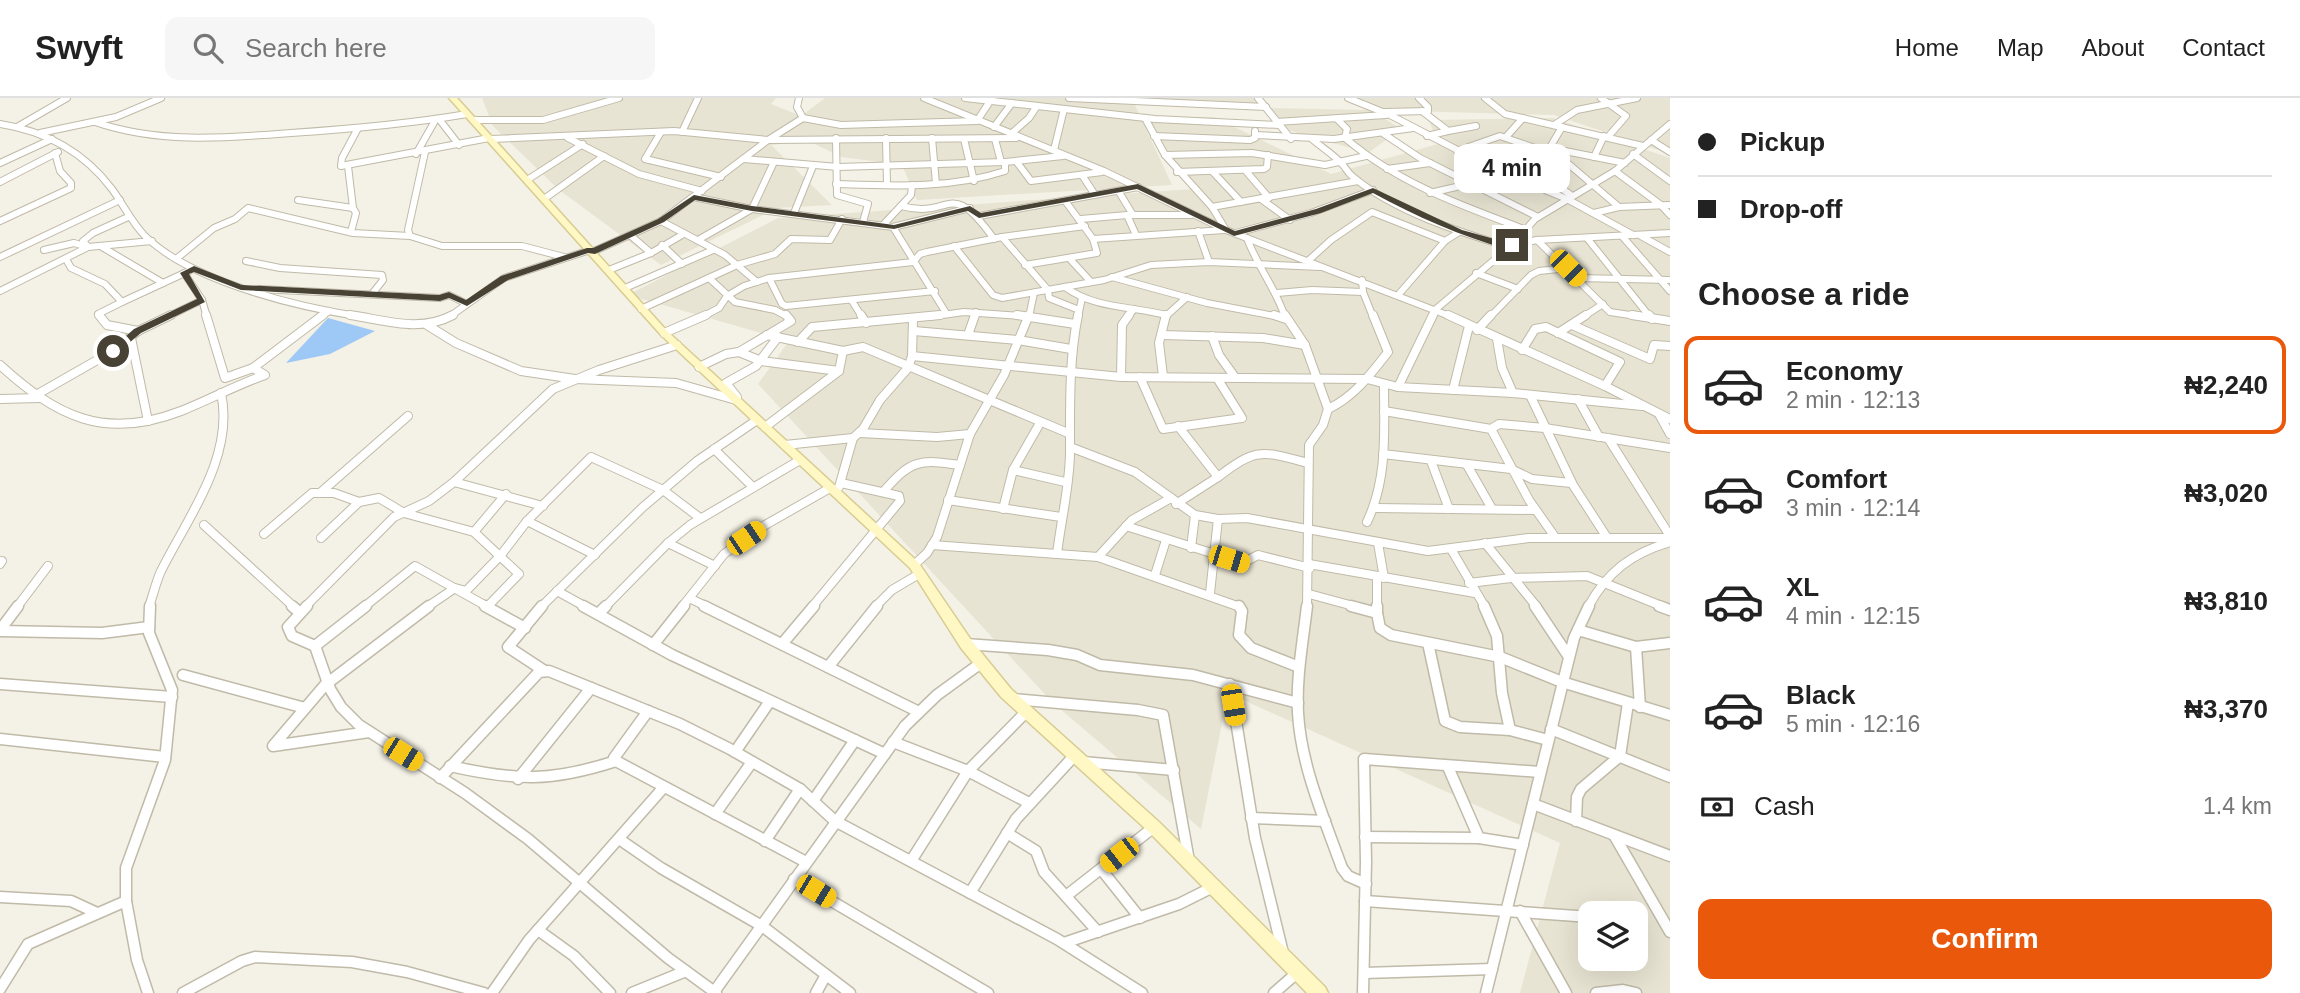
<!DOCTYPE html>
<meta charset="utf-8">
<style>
:root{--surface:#fff;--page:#f6f6f6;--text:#222;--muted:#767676;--line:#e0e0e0;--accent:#ea580c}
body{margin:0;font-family:Arial,sans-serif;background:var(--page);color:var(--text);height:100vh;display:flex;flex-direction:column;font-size:26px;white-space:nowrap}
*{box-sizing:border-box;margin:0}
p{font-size:23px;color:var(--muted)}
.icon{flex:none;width:38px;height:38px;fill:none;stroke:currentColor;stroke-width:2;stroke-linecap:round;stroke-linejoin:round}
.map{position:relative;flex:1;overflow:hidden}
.panel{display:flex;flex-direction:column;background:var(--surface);width:630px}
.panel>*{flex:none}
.guide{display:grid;align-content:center;height:154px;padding:0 28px;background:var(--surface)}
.fabs{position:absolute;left:1578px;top:803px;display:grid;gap:14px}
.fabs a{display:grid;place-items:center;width:70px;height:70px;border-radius:14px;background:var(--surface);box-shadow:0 7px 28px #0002;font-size:35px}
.end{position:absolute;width:32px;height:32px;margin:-16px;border:9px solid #474234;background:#fff;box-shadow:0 0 0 4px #fff}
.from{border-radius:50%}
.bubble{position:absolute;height:49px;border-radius:14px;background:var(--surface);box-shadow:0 7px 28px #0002;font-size:23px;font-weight:700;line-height:49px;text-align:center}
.car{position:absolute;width:21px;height:42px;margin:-21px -10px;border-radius:9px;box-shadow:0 0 5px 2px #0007;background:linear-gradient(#f5c518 24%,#345 0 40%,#f5c518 0 76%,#345 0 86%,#f5c518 0)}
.guide b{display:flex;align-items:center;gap:24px;height:66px;font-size:26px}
.guide b+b{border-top:2px solid var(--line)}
.guide i{width:18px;height:18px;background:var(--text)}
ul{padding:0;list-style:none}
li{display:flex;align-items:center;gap:21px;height:98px;margin:0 14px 10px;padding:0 14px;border:4px solid transparent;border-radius:14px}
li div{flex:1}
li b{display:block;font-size:26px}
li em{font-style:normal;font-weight:700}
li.active{border-color:var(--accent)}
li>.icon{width:63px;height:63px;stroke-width:1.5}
h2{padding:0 28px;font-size:32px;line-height:84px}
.pay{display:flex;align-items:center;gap:18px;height:77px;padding:0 28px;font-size:26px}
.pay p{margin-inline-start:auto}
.action{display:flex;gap:14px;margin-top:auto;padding:14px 28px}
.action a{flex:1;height:80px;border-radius:14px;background:var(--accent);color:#fff;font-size:28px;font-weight:700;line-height:80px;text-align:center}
header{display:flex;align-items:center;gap:42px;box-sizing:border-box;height:98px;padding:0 35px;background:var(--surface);border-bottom:2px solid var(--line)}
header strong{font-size:33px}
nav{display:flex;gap:38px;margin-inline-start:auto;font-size:24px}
.search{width:490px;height:63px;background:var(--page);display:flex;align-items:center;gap:18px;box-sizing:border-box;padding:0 24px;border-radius:14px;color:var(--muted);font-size:26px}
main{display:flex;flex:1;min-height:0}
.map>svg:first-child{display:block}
</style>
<header>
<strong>Swyft</strong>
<div class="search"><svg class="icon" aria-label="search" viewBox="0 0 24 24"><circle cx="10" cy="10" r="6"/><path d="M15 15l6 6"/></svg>Search here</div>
<nav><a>Home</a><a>Map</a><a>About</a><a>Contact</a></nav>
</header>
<main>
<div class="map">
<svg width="1670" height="895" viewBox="0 0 1670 895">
<rect width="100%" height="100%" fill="#f4f1e6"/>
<g fill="#e8e4d3" fill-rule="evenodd">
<polygon points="482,0 776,0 771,6 801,18 825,0 1258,0 1264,10 1367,12 1348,0 1670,0 1670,56 1554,17 1371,12 1401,31 1368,55 1274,28 1264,10 1135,7 1172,87 917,102 902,67 842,59 808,43 771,47 832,107 777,110 661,167 558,91 493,28"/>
<path d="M1214,19L1331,76L1438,46L1429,22L1553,20L1670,60V895H1520L1560,745L1228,595L1201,731L1052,604L758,286L789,243L628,197L778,120L1193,91L1142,20ZM1591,816H1636V861H1591Z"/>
</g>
<polygon fill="#9ec8f5" points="328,220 375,233 330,256 286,265"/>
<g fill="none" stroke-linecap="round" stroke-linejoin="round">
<defs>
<g id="street-far2">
<polyline points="799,0 797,9 803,20"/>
<polyline points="924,0 1104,73 1226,132 1452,219"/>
<polyline points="965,0 1155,21 1279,27"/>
<polyline points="1069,0 1266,9"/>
<polyline points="1258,0 1291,41"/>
<polyline points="1348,0 1390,17 1494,71 1567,101 1633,137"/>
<polyline points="1485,0 1505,16 1643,48"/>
<polyline points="1601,0 1626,18 1608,39"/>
<polyline points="1422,13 1448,33 1427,38"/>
<polyline points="1385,14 1428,13 1428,9 1419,0"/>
<polyline points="1145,20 1165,57 1212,109 1226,132"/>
<polyline points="439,21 459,47"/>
<path d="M1337,21L1347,31L1345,40C1398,85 1460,107 1524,131"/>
<polyline points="473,22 543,22 619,0"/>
<path d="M95,24C159,46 225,40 291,35C351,31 408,26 467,16"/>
<polyline points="1276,24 1386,17"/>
<path d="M0,26C45,33 84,54 112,91C123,106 132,125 145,138C192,184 298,209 362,219"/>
<polyline points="1554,27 1577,12 1637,0"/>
<polyline points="17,29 67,0"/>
<polyline points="994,29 1012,5"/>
<polyline points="357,32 342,60 341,68 489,40"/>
<polyline points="1448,33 1476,28"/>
<polyline points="661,34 645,61 721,79"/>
<polyline points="682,34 698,0"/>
<polyline points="40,35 116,19 161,0"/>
<polyline points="1011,36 1029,20 1037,8"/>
<polyline points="1384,36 1420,60 1538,119"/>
<polyline points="1255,37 1334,41 1413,30"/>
<polyline points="1154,38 1250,42 1255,40 1255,33"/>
<polyline points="1506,39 1523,20"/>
<polyline points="568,40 639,76 702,93"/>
<polyline points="836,40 837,97 868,106 863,124"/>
<polyline points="886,40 887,87"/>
<polyline points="932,40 936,86"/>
<polyline points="491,41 674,33 768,42 1016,40"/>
<polyline points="964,41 974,83"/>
<polyline points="995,41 1001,64"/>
<path d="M1313,42C1323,50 1334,57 1342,66C1346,70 1348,75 1352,78C1393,113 1459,134 1509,149"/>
<polyline points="1651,42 1670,54"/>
<polyline points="1549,51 1562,29"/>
<polyline points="1054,52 1064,11"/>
<polyline points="1457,53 1500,38 1538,51"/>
<polyline points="416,56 436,21"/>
<polyline points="1633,56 1670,83"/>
<polyline points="1165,57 1252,55 1325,67 1366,58"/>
<polyline points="1594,59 1604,38"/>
<polyline points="744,61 838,69 1005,64 1063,58"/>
<polyline points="1016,63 1031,83 1102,74"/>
<polyline points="0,65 52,41"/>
<polyline points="348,68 353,110 356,115 351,134"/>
<polyline points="1387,71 1430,65"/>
<polyline points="1494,71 1538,51 1565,53 1625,65"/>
<polyline points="1537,72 1572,98"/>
<polyline points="1212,73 1241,104"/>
<polyline points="1246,73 1269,100"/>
<polyline points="1615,73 1661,107 1670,117"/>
<polyline points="1177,74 1264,71 1267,69 1268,57"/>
<polyline points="1527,76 1565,63 1619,109"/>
<polyline points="1082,77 1095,97"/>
<polyline points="527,82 583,46"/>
<polyline points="0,84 58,54"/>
<path d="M836,86C894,88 950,91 1005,73V64"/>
<polyline points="1119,94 1133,117"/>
<polyline points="1430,95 1469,86"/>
<polyline points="694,99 752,111 893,129 970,110"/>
<polyline points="544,101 604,58"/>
<polyline points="1261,101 1290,122"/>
<polyline points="298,102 353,110"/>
<path d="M901,108C954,122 948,77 994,141"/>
<polyline points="1212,109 1358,83"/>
<polyline points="794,115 813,68"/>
<polyline points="1594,115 1619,109 1670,107"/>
<polyline points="1127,117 1136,137"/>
<polyline points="979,118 1138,89"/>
<polyline points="1081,121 1127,117 1191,117"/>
<polyline points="0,123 71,90 71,85 60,73 55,55"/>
<polyline points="661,123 725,157 757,184"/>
<polyline points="883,127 911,97 912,87"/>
<polyline points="893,129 946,215"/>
<polyline points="1198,133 1209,164"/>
<polyline points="1236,135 1311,115 1373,92"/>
<polyline points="630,137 651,155"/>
<polyline points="410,138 408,132 425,54"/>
<polyline points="1622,138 1670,193"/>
<polyline points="1641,138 1670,154"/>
<polyline points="1002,139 1085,128"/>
<path d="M1247,140C1257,168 1276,191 1285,219"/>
<polyline points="1587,140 1650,219"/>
<polyline points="1093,141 1224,132"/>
<polyline points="698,142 752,111 774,64"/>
<polyline points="1537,142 1610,214 1643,219"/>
<polyline points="662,147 682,166"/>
<polyline points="1512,147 1537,142 1670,135"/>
<polyline points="954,148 993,197 1002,200 1104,182 1151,167 1209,164 1320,169"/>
<polyline points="102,149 163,185"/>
<polyline points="44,152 74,145 88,149 152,143"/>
<polyline points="592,154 661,123 768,42 803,20 841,27 977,23 992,0"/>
<polyline points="0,159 120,102"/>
<polyline points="1069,160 1091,184"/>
<polyline points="66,161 71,170 105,186 122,204 189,173"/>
<polyline points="176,161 214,130 235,121 248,110 353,135 410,138 442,148 522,148 564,159"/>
<polyline points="1309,162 1331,142 1372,114 1445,143"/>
<polyline points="246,163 280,170 382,177 383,182 372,196"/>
<polyline points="1025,167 1097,155 1093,141 1066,104"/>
<polyline points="609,172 651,155 682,137"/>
<polyline points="1476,175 1518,191"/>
<polyline points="1112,179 1207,205 1280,219"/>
<polyline points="709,180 735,204 775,212 788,219"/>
<polyline points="769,180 782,206 786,208 935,193"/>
<polyline points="1578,180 1670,182"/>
<polyline points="1362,182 1363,194 1373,219"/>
<path d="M1065,189C1095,211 1131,208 1166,217"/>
<polyline points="625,190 713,152"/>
<polyline points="260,191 440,200 449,197 467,206"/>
<polyline points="0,193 88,149 83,143 93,135 128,119"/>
<polyline points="1277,195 1312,192 1363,194"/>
<polyline points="1399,196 1445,143 1459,134"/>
<polyline points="202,202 207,219"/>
<polyline points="852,203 862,219"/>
<polyline points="641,211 737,167 775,156 791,141 830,142 842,121"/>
<polyline points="100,219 98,216 122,204"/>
<polyline points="167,219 202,202 184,175"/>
<polyline points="321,219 329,213"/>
<polyline points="449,219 504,180 590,152"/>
<polyline points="702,219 719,210 727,198 744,188 769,180 913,164 920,156 927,154 1002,139 1048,192 1049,200 1079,212"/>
<polyline points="928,219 964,214 1035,219"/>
<polyline points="974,219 976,214"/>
<polyline points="1029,219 1034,195"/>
<polyline points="1078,219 1082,200"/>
<polyline points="1128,219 1134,211"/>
<polyline points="1165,219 1187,199"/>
<polyline points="1432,219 1436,211 1512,147 1535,121 1615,73 1670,26"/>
<polyline points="1490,219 1531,177 1539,173 1568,170"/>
<polyline points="1583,219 1603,206"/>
</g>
<g id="street-far1">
<polyline points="99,217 107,227 138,233"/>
<polyline points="206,217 225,280 253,270"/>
<path d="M350,217C385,222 420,235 453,217"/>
<polyline points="861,217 866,225"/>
<polyline points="1017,217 1075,226"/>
<polyline points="1274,217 1286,221"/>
<polyline points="1285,217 1305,247 1328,311 1323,327 1309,347 1307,509"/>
<polyline points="1448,217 1605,288 1670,321"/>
<polyline points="1632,217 1670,223"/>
<polyline points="1649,217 1652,221"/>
<polyline points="427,227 456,245 521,273 575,281 676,285 736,302"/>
<polyline points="1572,227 1650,261 1654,247 1670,248"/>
<polyline points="1477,232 1491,217"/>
<polyline points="914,233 1018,242 1071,251"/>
<polyline points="664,235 706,217"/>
<polyline points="1558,235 1586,217"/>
<polyline points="767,237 843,253 863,249 1068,335"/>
<polyline points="968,237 975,217"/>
<polyline points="1163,237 1263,240 1305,247"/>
<polyline points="1212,238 1219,257 1234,278"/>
<polyline points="131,240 148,323"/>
<polyline points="1497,241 1502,270 1513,295"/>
<polyline points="798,244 812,229 940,217"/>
<polyline points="1522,252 1535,231 1546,229 1620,264 1605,288"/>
<polyline points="739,254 761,263 839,273"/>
<polyline points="912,258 1121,279 1367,281 1398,289 1513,295 1642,308"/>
<path d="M0,267C56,318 104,343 181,313C209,302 236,287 265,277L253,270L323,217"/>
<polyline points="699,269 726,256 739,254 791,223 786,217"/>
<polyline points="1163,278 1159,245 1166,217"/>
<polyline points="1121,279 1122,227 1129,217"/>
<polyline points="1140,279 1163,331 1242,320 1217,280"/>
<polyline points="1398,289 1433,217"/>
<polyline points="1453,292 1469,228"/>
<polyline points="36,297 113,253 138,233 171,217"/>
<polyline points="1530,297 1573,387 1606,438"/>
<polyline points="737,299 726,285 756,268 778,239"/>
<polyline points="0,301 40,300"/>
<polyline points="1578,301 1599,339"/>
<path d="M1328,311C1354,299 1371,276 1388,254L1373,217"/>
<polyline points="1384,313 1491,331 1499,326 1545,330 1670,350"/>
<polyline points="1659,316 1670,336"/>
<path d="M1178,328L1218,379C1257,349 1262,353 1308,365"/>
<polyline points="765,329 839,273 843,253"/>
<polyline points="1491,331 1529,402 1555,439"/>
<polyline points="860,335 937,339 970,336"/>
<polyline points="1608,340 1670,438"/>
<polyline points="785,347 853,340 863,331 880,302 908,270 912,258 913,221"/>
<polyline points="1070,349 1135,374 1195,417 1218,421 1247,420 1428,453 1529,440 1670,440"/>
<polyline points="714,351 753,389"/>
<polyline points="1383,356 1511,371 1532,381 1571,385"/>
<polyline points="1431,363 1449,411"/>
<polyline points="1467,367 1491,409"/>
<polyline points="1013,372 1065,384"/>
<polyline points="454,384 543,408"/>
<polyline points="839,389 853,340"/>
<path d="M884,393C911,362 919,361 960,367"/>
<polyline points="320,395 408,318"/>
<polyline points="948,402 1061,419"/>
<polyline points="1176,406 1218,379"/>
<polyline points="1376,410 1535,412"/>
<polyline points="1003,411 1013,372 1040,325"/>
<polyline points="527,423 595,457"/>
<path d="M1367,424C1388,380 1384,333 1384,286"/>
<polyline points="204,427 294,509"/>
<polyline points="1126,428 1243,465 1258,457 1310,470"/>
<polyline points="474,434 506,396"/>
<polyline points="264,436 312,395 334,395 359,404"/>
<polyline points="321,440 359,404 379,400 404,415 474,434 519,476 488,508"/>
<polyline points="668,445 715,468"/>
<polyline points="1378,445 1384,480"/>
<polyline points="1485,445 1537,509"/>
<polyline points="932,447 1098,459 1240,509"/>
<polyline points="1191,450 1195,417"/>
<polyline points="1451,451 1485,509"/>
<path d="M1057,456C1061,422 1070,387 1070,353C1070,308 1069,261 1078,217"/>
<polyline points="1098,459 1132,422 1171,400"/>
<polyline points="0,466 2,463"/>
<polyline points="1309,466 1475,495"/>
<polyline points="914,467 927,455 937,439 970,336 1004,277 1029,217"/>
<polyline points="1155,477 1166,442"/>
<polyline points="1377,478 1377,509"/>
<polyline points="1469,485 1511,480 1587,478 1664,509"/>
<polyline points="557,493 586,509"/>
<polyline points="1210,495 1218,421"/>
<polyline points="1309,496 1357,509"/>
<polyline points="691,501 708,509"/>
<polyline points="17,509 48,468"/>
<path d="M149,509C153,497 156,484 161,473C188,419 235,358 221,295"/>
<polyline points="305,509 394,419 429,403 454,384 553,291 599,272 677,247"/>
<polyline points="364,509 415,468 488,509"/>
<polyline points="427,509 455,490 466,493 501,457 527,423 591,359 663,392 700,420"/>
<polyline points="541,509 643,409 697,363 757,322"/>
<polyline points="605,509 668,445 690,427 800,362"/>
<polyline points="682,509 724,456 760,430 830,390"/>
<polyline points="812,509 900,403 899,398 841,385"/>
<polyline points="875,509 892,492 919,476"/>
<path d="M1588,509C1607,474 1632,455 1670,444"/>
</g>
<g id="street">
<polyline points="292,508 299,514"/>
<polyline points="307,508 288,529 292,538 315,548 330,591 341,609 359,627 465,695 528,741 668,860 716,895"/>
<polyline points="485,508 525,530"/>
<polyline points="542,508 508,549 543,572"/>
<polyline points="583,508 672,557 885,656"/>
<polyline points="704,508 919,614"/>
<polyline points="1239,508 1242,513 1239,537 1251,550 1299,569"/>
<path d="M1307,508C1303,543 1296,579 1298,615C1301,668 1324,720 1342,770L1348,778L1366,786"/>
<polyline points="1351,508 1377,515 1380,530 1391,537 1500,559 1562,584 1670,617"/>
<polyline points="1377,508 1377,515"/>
<polyline points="1484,508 1497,538 1502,595 1510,632"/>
<polyline points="1535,508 1569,559"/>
<polyline points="1659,508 1670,512"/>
<polyline points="598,516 606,508"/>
<polyline points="0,532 18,508"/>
<polyline points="1578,532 1636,549 1670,545"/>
<polyline points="0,533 102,535 149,529"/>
<polyline points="1428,545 1445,623 1460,629 1510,632 1548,642"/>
<polyline points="782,546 814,508"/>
<polyline points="966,546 1048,552 1077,557 1100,567 1193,577 1298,605"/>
<polyline points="653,547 684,508"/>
<polyline points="315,548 366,508"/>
<polyline points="1636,549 1640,609"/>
<polyline points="828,569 877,508"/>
<polyline points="183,577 305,610"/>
<polyline points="0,586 172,599"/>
<polyline points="1230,586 1255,740 1283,855"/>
<polyline points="1013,601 1138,612 1163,617 1189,763"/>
<polyline points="648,613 614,660 616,663 806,764"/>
<polyline points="1551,631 1670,679"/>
<polyline points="369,634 273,648 325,587 429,508"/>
<polyline points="0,641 165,659"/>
<polyline points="893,644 968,673 1029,705"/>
<polyline points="735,654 770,603"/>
<polyline points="1083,664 1174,672"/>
<path d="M450,668C517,683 551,684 616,663"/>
<polyline points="1448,669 1479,740"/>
<polyline points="440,680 539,574 549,573 680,626 730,651 800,691 835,723 1057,841 1142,895"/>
<polyline points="518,681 591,590"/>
<polyline points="813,703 855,642"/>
<polyline points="1533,706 1670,758"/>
<polyline points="715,716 752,664"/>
<polyline points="1251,720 1325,723"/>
<polyline points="1576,723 1577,699 1581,691 1620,658 1628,605"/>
<polyline points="1007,735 1036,753 1044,774 1098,834"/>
<polyline points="1614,737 1670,834"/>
<polyline points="1365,739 1479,740 1523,747"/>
<polyline points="619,741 661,770 762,828 850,895"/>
<polyline points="765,743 800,691"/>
<polyline points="911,763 968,673 1027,613"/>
<polyline points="1101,771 1140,820"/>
<polyline points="794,781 988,895"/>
<polyline points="970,795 1016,721 1075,657"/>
<polyline points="1066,798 1154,729"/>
<polyline points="0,799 71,803 97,815"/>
<polyline points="1365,803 1590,819"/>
<polyline points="1520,813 1566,895"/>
<polyline points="538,832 574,858 610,895"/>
<polyline points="1064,845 1179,806 1213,789"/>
<polyline points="1364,875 1492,871"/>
<polyline points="0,891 28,846 126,803"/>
<polyline points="714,894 905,628 937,597 981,565"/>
<polyline points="148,895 137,862 126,803 126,770 165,662 172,592 149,535 150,508"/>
<polyline points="183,895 242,863 255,859 352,864 407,874 484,895"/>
<polyline points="492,895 529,842 664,689"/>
<polyline points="632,895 686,873"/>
<polyline points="816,895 826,877"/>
<polyline points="1274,895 1298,874"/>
<polyline points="1363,895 1366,764 1364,661 1540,674"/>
<polyline points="1486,895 1574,540 1589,508"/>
<polyline points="1596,895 1623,892 1636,895"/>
</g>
<polygon id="secondary" points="449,0 457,0 667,233 918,464 971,542 1011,591 1159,724 1325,889 1328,895 1307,895 1149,734 1001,599 961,550 910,470 661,237"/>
</defs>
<use href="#street-far2" stroke="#c0baa8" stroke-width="8"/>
<use href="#street-far1" stroke="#c0baa8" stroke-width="10"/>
<use href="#street" stroke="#c0baa8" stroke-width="13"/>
<use href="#secondary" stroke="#d7cc92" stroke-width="3"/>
<use href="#street-far2" stroke="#fff" stroke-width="6"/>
<use href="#street-far1" stroke="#fff" stroke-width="8"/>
<use href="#street" stroke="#fff" stroke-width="10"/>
<use href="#secondary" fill="#fff7c4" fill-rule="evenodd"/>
</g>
<path fill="#474234" d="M1138,86L1235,133L1316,111L1373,90L1462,132L1516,147L1509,152C1461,138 1417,119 1373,95L1321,115L1234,138L1137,91L979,120L968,113L894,131L752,113L695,102L664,124L595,156L588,155L508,182L467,208L449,200L440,203L241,192L194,174L189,176L205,204L141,235L117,255L109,253L134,231L197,201L180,175L194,168L242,187L439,197L449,194L466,202L501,178L587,150H593L658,121L694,97L752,108L894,127L970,108L981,115Z"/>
</svg>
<div class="fabs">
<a><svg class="icon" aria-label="layers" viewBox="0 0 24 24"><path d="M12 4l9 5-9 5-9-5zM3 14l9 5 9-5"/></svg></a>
</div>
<i class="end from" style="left:113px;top:253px"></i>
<i class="end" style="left:1512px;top:147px"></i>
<div class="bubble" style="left:1454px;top:46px;width:116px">4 min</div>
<i class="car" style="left:1568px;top:170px;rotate:135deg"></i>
<i class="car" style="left:746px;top:440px;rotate:56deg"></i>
<i class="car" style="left:1229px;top:461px;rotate:107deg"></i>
<i class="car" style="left:1233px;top:607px;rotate:171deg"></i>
<i class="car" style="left:403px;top:656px;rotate:122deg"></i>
<i class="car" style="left:1119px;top:757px;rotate:232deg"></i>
<i class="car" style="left:816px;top:793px;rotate:121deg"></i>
</div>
<section class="panel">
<div class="guide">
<b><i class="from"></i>Pickup</b>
<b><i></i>Drop-off</b>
</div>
<h2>Choose a ride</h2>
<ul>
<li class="active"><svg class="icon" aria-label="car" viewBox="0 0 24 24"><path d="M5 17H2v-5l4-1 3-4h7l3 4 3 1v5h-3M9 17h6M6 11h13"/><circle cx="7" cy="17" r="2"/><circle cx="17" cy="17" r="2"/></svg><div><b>Economy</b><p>2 min · 12:13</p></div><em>₦2,240</em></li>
<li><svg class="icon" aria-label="car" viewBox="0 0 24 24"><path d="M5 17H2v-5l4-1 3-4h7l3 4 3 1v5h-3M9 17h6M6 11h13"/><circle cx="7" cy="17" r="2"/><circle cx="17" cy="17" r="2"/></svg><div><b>Comfort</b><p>3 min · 12:14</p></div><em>₦3,020</em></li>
<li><svg class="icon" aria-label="car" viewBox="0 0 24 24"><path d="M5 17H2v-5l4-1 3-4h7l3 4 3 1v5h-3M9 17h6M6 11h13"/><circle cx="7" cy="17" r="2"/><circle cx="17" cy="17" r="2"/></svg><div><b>XL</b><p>4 min · 12:15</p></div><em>₦3,810</em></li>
<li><svg class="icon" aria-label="car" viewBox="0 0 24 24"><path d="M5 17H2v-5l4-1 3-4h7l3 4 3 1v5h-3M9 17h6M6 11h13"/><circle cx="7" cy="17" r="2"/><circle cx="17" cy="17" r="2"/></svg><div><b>Black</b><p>5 min · 12:16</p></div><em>₦3,370</em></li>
</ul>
<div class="pay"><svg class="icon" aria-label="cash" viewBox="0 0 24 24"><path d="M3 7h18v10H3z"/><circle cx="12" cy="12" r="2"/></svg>Cash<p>1.4 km</p></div>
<div class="action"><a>Confirm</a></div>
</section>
</main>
